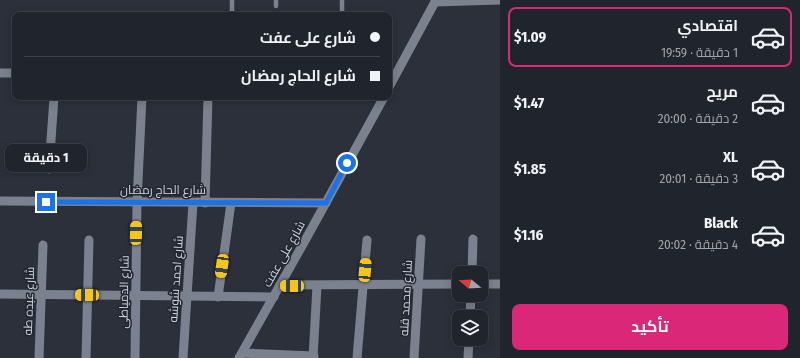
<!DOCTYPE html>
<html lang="ar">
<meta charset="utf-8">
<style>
:root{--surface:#20242c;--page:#2d3038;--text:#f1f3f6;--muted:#a2a4a9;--line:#3d4148;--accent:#db2777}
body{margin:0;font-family:"Fira Sans Condensed",Cairo,sans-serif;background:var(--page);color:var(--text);direction:rtl;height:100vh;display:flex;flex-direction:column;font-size:15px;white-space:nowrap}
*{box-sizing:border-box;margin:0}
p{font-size:13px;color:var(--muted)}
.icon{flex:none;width:22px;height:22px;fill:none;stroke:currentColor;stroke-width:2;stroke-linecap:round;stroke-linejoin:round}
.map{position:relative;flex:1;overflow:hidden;direction:ltr}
.panel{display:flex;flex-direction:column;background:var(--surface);width:300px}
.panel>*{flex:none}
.top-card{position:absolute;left:12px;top:12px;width:380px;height:88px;border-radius:8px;box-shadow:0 2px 10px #0003,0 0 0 1px var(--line);direction:rtl;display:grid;align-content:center;height:88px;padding:0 12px;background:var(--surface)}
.needle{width:26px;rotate:288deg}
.fabs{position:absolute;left:452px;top:266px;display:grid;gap:8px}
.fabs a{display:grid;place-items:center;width:36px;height:36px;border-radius:8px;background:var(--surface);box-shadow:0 2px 10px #0003,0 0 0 1px var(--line);font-size:20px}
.end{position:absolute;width:18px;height:18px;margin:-9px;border:5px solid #1a73e8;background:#fff;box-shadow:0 0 0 2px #fff}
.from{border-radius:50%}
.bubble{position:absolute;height:28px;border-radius:8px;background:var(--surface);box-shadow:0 2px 10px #0003,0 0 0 1px var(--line);font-size:13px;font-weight:700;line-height:28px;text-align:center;direction:rtl}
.car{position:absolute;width:12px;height:24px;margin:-12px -6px;border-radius:5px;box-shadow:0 0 3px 1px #0007;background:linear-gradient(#f5c518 24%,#345 0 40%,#f5c518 0 76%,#345 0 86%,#f5c518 0)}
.top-card b{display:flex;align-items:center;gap:14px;height:38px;font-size:15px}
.top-card b+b{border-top:1px solid var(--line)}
.top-card i{width:10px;height:10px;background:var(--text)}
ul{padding:7px 0 0;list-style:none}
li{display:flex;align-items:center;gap:12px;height:60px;margin:0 8px 6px;padding:0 4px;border:2px solid transparent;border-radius:8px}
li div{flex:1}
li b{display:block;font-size:15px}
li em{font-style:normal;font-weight:700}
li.active{border-color:var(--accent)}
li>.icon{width:36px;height:36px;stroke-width:1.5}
.cta{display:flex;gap:8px;margin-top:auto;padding:8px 12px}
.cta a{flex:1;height:46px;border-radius:8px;background:var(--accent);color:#fff;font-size:16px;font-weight:700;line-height:46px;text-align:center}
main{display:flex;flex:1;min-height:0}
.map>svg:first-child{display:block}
</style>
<main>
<section class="panel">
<ul>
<li class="active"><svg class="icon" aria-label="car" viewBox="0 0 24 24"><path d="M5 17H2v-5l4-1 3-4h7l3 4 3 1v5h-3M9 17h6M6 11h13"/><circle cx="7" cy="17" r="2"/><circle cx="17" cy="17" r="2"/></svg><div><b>اقتصادي</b><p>1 دقيقة · 19:59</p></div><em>$1.09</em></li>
<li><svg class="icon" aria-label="car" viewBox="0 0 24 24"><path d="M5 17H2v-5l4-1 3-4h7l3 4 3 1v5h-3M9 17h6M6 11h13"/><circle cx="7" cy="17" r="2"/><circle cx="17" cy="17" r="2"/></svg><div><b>مريح</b><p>2 دقيقة · 20:00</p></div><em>$1.47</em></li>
<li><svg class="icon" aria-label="car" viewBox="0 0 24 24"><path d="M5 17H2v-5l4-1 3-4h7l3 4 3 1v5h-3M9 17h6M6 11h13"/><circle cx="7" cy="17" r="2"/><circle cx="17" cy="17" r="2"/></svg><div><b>XL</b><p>3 دقيقة · 20:01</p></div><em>$1.85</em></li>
<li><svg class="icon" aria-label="car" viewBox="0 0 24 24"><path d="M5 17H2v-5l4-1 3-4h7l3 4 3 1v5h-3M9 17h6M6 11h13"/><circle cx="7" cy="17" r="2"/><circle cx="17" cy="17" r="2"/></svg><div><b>Black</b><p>4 دقيقة · 20:02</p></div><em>$1.16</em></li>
</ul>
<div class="cta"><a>تأكيد</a></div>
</section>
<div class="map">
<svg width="500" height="358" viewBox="0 0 500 358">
<rect width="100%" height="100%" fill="#2b303b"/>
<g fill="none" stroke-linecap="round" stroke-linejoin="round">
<g stroke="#7b818e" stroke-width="4.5">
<polyline points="276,0 276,6"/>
<polyline points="342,0 342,15"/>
<polyline points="232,15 232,0"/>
</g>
<g stroke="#7b818e" stroke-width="9">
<polyline points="435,2 500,0"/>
<polyline points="0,73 15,73"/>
<polyline points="389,87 436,0"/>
<polyline points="49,169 54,97"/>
<polyline points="0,201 326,203"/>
<polyline points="205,203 208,97"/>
<polyline points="472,273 473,239"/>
<polyline points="481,284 500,284"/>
<polyline points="280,285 459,284"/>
<polyline points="0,294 274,297"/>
<polyline points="218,297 231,203"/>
<polyline points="470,317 471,295"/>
<polyline points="242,353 314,356"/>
<polyline points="39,358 43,245"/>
<polyline points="86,358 89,240"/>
<polyline points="135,358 137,202 142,97"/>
<polyline points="183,358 193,203"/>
<polyline points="239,358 307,237 384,97"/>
<polyline points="313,358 317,286"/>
<polyline points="357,358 367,240"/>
<polyline points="414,358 421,239"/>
<polyline points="468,358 469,339"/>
</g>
</g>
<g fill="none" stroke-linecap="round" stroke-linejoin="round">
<polyline stroke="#1a73e8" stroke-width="5" points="46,202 326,203 347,163"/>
</g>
<g text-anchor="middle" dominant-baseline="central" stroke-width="3" stroke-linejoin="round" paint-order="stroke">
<g font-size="12" fill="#d3d6de" stroke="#222631">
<text x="163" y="190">شارع الحاج رمضان</text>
<text transform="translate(284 254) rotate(-61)">شارع على عفت</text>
<text transform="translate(176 279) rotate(-86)">شارع احمد شوشه</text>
<text transform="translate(124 292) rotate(-89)">شارع الدمياطى</text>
<text transform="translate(406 298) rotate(-87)">شارع محمد قله</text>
<text transform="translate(29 301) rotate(-88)">شارع عبده طه</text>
</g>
</g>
</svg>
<div class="fabs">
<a><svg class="needle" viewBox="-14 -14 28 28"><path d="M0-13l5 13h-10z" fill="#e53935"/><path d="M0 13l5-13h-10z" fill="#a2a4a9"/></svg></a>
<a><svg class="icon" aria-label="layers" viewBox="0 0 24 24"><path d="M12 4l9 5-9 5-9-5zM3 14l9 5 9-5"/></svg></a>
</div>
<i class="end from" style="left:347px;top:163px"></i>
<i class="end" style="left:46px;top:202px"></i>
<div class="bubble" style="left:5px;top:144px;width:82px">1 دقيقة</div>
<i class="car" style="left:136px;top:233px;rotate:1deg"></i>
<i class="car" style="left:222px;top:266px;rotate:188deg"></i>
<i class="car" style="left:365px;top:270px;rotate:5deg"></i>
<i class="car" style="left:292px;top:286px;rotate:271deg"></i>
<i class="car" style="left:87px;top:295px;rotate:271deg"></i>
<div class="top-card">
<b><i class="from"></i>شارع على عفت</b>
<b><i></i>شارع الحاج رمضان</b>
</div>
</div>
</main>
